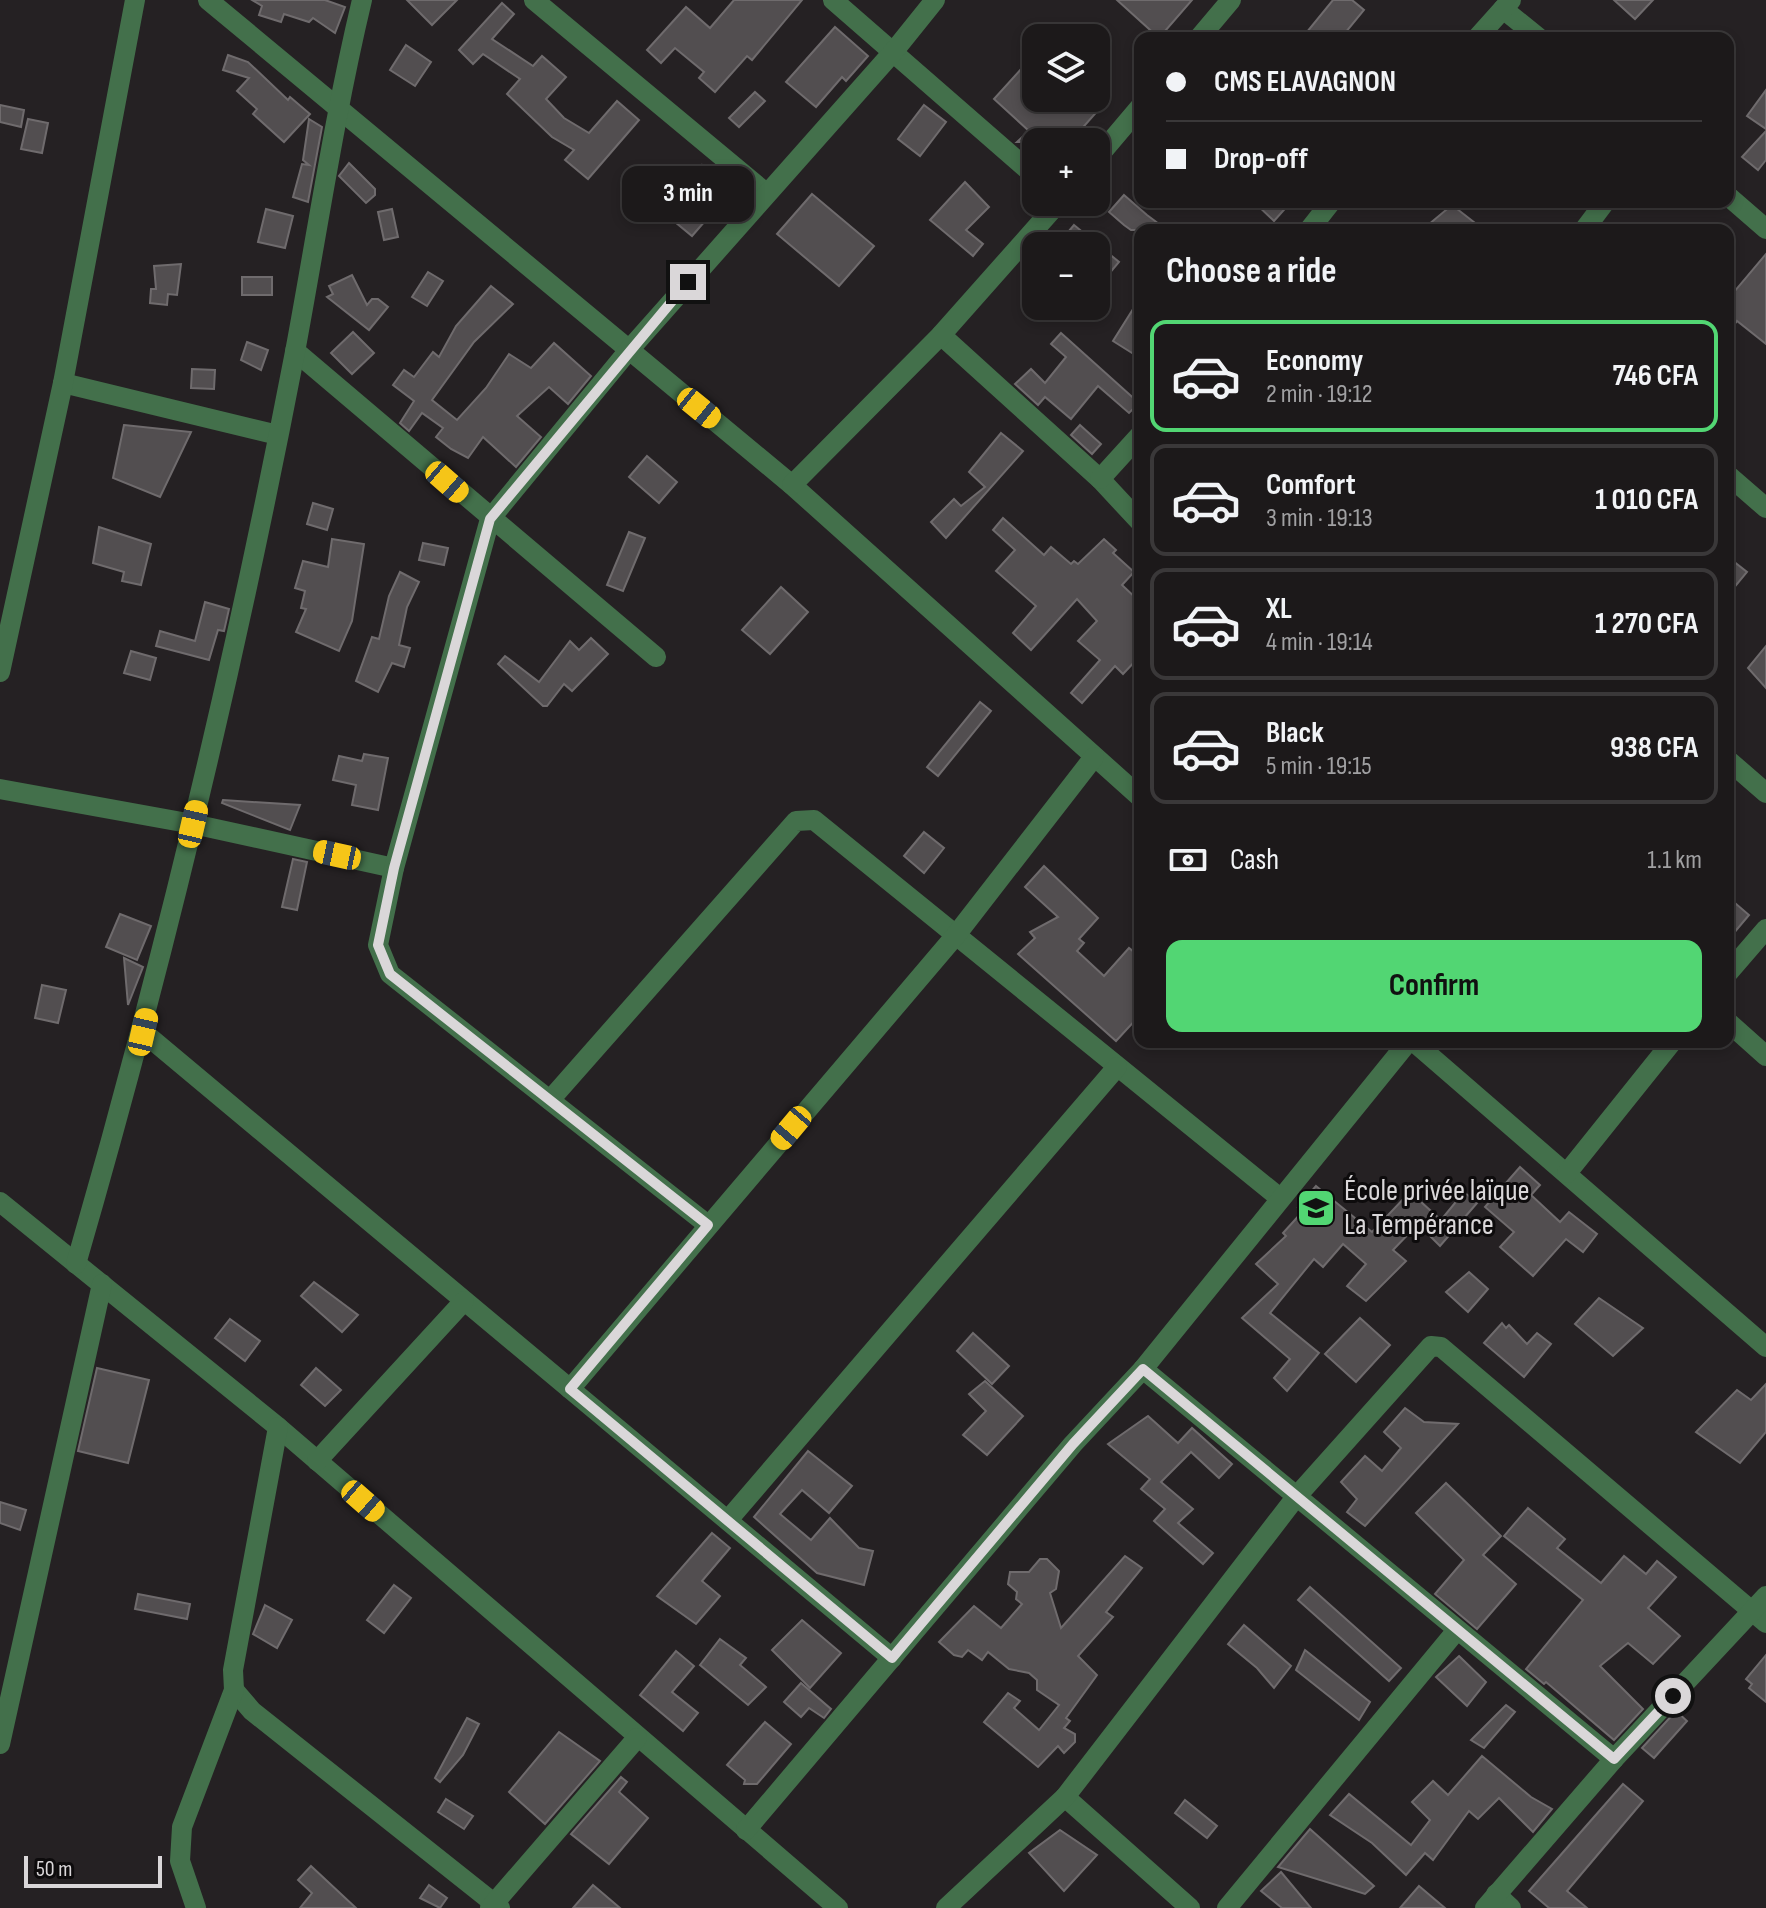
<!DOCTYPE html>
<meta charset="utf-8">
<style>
:root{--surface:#1c191a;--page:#252223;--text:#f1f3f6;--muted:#a0a0a2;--line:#3a3839;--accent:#52d673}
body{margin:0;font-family:"Sofia Sans Condensed",sans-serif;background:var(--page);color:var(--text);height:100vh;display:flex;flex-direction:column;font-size:30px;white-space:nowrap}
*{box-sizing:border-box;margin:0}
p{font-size:26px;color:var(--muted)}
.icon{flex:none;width:44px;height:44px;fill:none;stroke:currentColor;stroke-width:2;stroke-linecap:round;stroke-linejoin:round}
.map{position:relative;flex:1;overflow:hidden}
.drawer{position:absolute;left:1134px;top:224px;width:600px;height:824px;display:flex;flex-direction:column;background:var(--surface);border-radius:16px;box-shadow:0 4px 12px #0003,0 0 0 2px var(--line)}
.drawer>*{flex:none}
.hud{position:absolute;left:1134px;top:32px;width:600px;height:176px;border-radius:16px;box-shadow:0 4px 12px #0003,0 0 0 2px var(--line);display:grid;align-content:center;height:176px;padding:0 32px;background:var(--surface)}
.tools{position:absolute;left:1022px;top:24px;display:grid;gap:16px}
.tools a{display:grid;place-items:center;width:88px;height:88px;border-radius:16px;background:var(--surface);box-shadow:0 4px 12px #0003,0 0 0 2px var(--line);font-size:40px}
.scale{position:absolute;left:24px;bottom:20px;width:138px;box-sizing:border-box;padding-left:8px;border:4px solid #dad7d9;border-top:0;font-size:22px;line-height:28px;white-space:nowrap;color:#dad7d9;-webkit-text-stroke:6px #0d0b0c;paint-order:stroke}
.end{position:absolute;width:36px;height:36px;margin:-18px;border:10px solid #dad7d9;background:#111;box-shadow:0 0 0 4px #111}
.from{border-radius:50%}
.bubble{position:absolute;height:56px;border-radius:16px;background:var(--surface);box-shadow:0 4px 12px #0003,0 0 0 2px var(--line);font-size:26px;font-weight:700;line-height:56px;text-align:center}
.car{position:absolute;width:24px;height:48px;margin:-24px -12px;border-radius:10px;box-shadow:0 0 6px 2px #0007;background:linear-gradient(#f5c518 24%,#345 0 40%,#f5c518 0 76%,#345 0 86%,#f5c518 0)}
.hud b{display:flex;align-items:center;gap:28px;height:76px;font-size:30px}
.hud b+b{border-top:2px solid var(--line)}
.hud i{width:20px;height:20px;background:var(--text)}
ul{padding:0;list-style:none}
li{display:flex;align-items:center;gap:24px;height:112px;margin:0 16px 12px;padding:0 16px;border:4px solid var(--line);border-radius:16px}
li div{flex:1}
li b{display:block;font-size:30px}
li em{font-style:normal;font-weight:700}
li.selected{border-color:var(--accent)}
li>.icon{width:72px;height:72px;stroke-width:1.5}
h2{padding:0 32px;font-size:36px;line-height:96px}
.pay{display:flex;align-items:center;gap:20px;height:88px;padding:0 32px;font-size:30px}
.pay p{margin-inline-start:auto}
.action{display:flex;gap:16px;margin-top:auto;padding:16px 32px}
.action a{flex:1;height:92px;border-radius:16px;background:var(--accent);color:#111;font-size:32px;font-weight:700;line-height:92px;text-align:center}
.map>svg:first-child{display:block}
</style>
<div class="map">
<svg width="1766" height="1908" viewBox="0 0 1766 1908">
<rect width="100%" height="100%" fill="#252123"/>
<g fill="#524e50" stroke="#6f6b6d" stroke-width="2">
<polygon points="252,0 325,0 345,7 335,33 313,18 309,22 284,14 281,22 259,15 262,6"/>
<polygon points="407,0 457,0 432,25"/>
<polygon points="734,0 802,0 752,60 747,56 715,92 699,78 704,72 675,48 661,63 647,50 686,7 710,28"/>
<polygon points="1117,0 1192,0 1159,38"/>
<polygon points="1333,0 1352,0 1364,10 1341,38 1302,38"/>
<polygon points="1614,0 1653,0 1635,19"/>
<polygon points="502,3 514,14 492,39 533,66 542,56 566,77 546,99 564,118 589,133 617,101 639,120 588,179 565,160 574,150 552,137 507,94 520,79 483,54 473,64 459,50"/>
<polygon points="835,27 868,56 846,81 842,77 816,107 786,82"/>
<polygon points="406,45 431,62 415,86 390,70"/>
<polygon points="228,55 248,62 288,100 290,97 310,114 284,142 253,114 257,109 237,91 249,78 223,70"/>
<polygon points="1022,68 1036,80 1036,98 1109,98 1070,142 1017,142 1029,131 994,99"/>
<polygon points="1766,90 1766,129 1747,116"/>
<polygon points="755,92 765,101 739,127 729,118"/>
<polygon points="0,105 24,110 21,127 0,122"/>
<polygon points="924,105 946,122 920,156 898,139"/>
<polygon points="28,119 48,123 42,153 21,149"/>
<polygon points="309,119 322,127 308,202 293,197 302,164 309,165 303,160"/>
<polygon points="1766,131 1766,160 1758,170 1742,157"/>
<polygon points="349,163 375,189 375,195 366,203 339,176"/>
<polygon points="702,165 732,190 692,236 663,212"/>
<polygon points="965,182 989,207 966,230 983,244 973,256 930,220"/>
<polygon points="812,194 874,246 839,286 777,234"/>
<polygon points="1124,195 1147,215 1167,230 1131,230 1124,225 1109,212"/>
<polygon points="1254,202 1291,202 1274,221"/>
<polygon points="1452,205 1484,230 1422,230"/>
<polygon points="266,209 293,216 285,248 258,242"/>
<polygon points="392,209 398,237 384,240 378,212"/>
<polygon points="1074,225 1119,262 1108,275 1096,265 1096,246 1074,246 1064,237"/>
<polygon points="1766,254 1766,344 1737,321 1728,332 1728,299"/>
<polygon points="181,264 177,295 168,294 167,305 150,303 151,289 156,289 154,266"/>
<polygon points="428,272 443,281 427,306 412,297"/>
<polygon points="352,275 367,305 372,299 378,299 388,307 369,330 327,297 333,294 329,286"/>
<rect x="242" y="277" width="30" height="18"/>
<polygon points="491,286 513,304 474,342 432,400 457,420 486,388 509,354 531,368 554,343 591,376 568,404 549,387 517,416 541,437 516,467 483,437 468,458 451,449 436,437 443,428 422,413 409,431 400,423 414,401 393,385 404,370 414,377 433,352 439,357 456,326"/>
<polygon points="1140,298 1140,358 1113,341"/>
<polygon points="353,332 374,353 352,374 331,353"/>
<polygon points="1061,333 1139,403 1129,413 1098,386 1071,419 1045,397 1038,405 1015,384 1031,369 1045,383 1066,357 1051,344"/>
<polygon points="247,342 268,350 261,370 241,360"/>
<polygon points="192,369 215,370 214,389 191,388"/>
<polygon points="124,425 191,432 160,497 113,478"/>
<polygon points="1080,425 1101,444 1092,454 1071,435"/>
<polygon points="1001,433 1023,451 946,538 931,522 954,499 961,506 985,487 969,472"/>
<polygon points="647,456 677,482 659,503 629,477"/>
<polygon points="313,503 333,509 327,530 307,524"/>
<polygon points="1003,518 1044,555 1051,547 1071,564 1074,561 1078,564 1104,539 1116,550 1113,553 1134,572 1122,585 1140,602 1140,656 1123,674 1115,666 1082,703 1071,693 1100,660 1078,641 1097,621 1077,599 1031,650 1013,633 1036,606 996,571 1015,550 993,530"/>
<polygon points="99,527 151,544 141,585 122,581 124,572 93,563"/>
<polygon points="629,532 645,538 623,591 607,585"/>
<polygon points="332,539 364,544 352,621 339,651 296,632 306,609 301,608 305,591 295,588 303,561 328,567"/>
<polygon points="423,543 448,548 444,565 419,560"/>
<polygon points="1728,557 1747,572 1728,595"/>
<polygon points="400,572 419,582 407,607 399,645 410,648 404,667 392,663 378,692 356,681 372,637 379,639 389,596"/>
<polygon points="781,587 808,612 770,654 742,630"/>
<polygon points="205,602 229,609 224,631 218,630 209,660 156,646 160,631 195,641"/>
<polygon points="591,638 608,654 572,691 564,684 547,706 543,706 498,664 505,656 539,682 570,641 579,650"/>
<polygon points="1766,646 1766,688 1748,668"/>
<polygon points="131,651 156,658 150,680 124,673"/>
<polygon points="980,702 991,711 938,776 927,767"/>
<polygon points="364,754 388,758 378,810 352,805 356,785 333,780 339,756 362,761"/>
<polygon points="223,800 300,805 290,830 222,803"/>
<polygon points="924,832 944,848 924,873 904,856"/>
<polygon points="293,859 307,862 297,910 282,907"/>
<polygon points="1044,866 1098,918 1079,939 1084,943 1077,951 1104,976 1129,948 1140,957 1140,1015 1116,1041 1018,954 1035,938 1030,932 1058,917 1025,887"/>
<polygon points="1728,897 1749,915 1728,940"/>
<polygon points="120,914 151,926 137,960 106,947"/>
<polygon points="124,958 143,967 128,1005"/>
<polygon points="42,985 66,990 58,1023 35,1018"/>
<polygon points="1520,1167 1540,1185 1531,1195 1560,1222 1569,1212 1597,1234 1583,1252 1566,1239 1533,1276 1500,1247 1514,1232 1485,1207"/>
<polygon points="1316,1186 1372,1232 1410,1192 1441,1220 1464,1192 1477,1203 1440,1246 1418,1224 1393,1250 1406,1261 1366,1301 1347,1286 1366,1264 1343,1244 1323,1267 1314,1259 1270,1313 1319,1353 1287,1391 1274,1378 1290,1359 1242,1318 1278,1284 1256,1264 1286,1236 1283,1233 1303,1211 1298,1207"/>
<polygon points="1469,1272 1488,1289 1468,1312 1446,1292"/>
<polygon points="314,1282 358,1315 342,1332 301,1296"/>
<polygon points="1599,1298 1643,1328 1613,1356 1575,1324"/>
<polygon points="1360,1318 1390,1345 1356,1382 1325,1354"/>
<polygon points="230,1319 260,1341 245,1361 215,1338"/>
<polygon points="1502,1323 1506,1328 1509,1325 1527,1344 1537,1333 1551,1344 1524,1377 1484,1343"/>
<polygon points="973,1333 1009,1366 992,1384 957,1351"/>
<polygon points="97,1368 149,1380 128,1463 78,1451"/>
<polygon points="316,1368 341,1390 325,1406 301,1385"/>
<polygon points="985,1381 1023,1416 987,1455 963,1435 986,1411 969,1394"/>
<polygon points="1766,1384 1766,1432 1740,1463 1696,1432 1737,1390 1751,1400"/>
<polygon points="1405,1408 1424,1422 1458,1424 1365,1526 1347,1512 1357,1499 1341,1482 1365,1456 1382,1471 1401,1448 1384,1432"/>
<polygon points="1148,1416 1178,1443 1192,1428 1232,1464 1219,1478 1191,1452 1161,1482 1193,1509 1178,1523 1213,1553 1203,1564 1154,1521 1165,1509 1141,1489 1150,1479 1108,1444"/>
<polygon points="808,1451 852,1486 829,1513 802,1490 780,1514 811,1540 830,1518 859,1548 873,1551 864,1585 817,1573 754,1517"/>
<polygon points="1446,1483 1501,1536 1483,1555 1516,1584 1477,1629 1435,1594 1464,1560 1416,1513"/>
<polygon points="0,1502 26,1510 20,1530 0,1523"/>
<polygon points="1528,1508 1565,1539 1557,1548 1601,1583 1624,1556 1646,1574 1657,1561 1676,1577 1648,1608 1680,1636 1653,1664 1628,1643 1600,1666 1643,1709 1614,1740 1546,1682 1544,1684 1526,1669 1583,1600 1504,1536"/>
<polygon points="712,1533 730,1548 702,1581 720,1596 696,1624 657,1596"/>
<polygon points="1125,1556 1142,1568 1106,1612 1113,1617 1078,1656 1097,1675 1066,1718 1070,1721 1064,1728 1075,1734 1075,1742 1064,1753 1058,1746 1038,1767 984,1722 1008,1693 1020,1701 1014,1708 1039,1730 1059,1705 1037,1690 1037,1680 1029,1673 1009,1669 988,1652 982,1660 968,1650 962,1657 954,1655 939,1642 974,1606 1001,1628 1022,1604 1016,1599 1017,1592 1008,1584 1010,1572 1029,1572 1040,1559 1047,1559 1059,1571 1056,1589 1050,1593 1061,1628"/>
<polygon points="394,1585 411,1598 384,1633 367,1620"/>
<polygon points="1310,1587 1401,1668 1389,1681 1298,1600"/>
<polygon points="138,1594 190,1604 187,1619 135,1609"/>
<polygon points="265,1605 292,1620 277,1648 253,1634"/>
<polygon points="802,1620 841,1653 810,1688 772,1650"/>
<polygon points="1244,1625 1291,1666 1274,1688 1257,1668 1228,1644"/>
<polygon points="720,1639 746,1658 740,1665 766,1687 748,1705 700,1665"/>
<polygon points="1305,1650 1370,1702 1359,1720 1296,1670"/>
<polygon points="676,1651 694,1666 672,1692 698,1713 683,1731 640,1695"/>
<polygon points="1766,1655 1766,1702 1749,1688 1752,1684 1746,1679"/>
<polygon points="1459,1656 1486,1682 1467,1706 1436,1677"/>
<polygon points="801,1683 831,1709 824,1718 809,1708 801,1717 784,1702"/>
<polygon points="1506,1705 1515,1712 1484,1748 1471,1740"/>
<polygon points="1676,1711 1687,1721 1654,1758 1642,1748"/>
<polygon points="467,1718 479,1724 463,1755 440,1782 435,1778"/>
<polygon points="765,1722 791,1744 757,1784 744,1784 745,1780 727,1765"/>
<polygon points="559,1732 600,1761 545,1824 509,1792"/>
<polygon points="1482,1756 1531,1797 1552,1809 1533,1832 1499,1798 1478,1819 1469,1811 1433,1860 1425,1853 1406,1875 1372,1843 1330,1815 1349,1794 1411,1845 1430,1820 1412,1802 1433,1781 1448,1795"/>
<polygon points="621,1777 627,1782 619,1792 648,1818 609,1864 571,1834"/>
<polygon points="1623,1784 1643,1801 1567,1891 1587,1908 1549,1908 1529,1891"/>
<polygon points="446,1799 473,1816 464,1829 438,1812"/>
<polygon points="1185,1800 1217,1826 1207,1838 1175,1813"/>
<polygon points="1310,1829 1374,1886 1365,1894 1278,1867"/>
<polygon points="1060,1830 1097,1855 1064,1891 1029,1853"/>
<polygon points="311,1866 356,1908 300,1908 312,1893 298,1880"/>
<polygon points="1281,1872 1311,1908 1282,1908 1261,1891"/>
<polygon points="429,1885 447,1898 440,1908 420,1898"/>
<polygon points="593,1885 620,1908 573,1908"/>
<polygon points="1419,1886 1445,1908 1400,1908"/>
</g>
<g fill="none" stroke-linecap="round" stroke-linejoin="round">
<g stroke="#43704b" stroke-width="20">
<polyline points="208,0 792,485 1140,797"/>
<polyline points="534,0 766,193"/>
<polyline points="833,0 1036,177"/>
<polyline points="1503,9 1539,38"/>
<polyline points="1199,38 1231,0"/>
<polyline points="1477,38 1511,0"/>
<polyline points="1096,159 1140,107"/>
<polyline points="1728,196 1766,229"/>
<polyline points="1309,230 1331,202"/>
<polyline points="1584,230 1605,202"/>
<polyline points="941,335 1100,479 1140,522"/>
<polyline points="295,351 656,657"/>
<polyline points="63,383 278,435"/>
<polyline points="1728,475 1766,508"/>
<polyline points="1100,479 1140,435"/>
<polyline points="792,485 941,335 1059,202"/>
<polyline points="0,672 63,383 135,0"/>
<polyline points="1728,760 1766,793"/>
<polyline points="0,789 193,824 394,868"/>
<polyline points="1728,973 1766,929"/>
<polyline points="1728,1022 1766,1056"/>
<polyline points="143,1032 892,1658"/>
<polyline points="1414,1042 1766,1347"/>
<polyline points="550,1100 796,821 814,820 1280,1198"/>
<polyline points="1567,1173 1672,1042"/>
<polyline points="0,1202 278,1427 838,1908"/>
<polyline points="708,1225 390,974 378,945 394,868 490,519 629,350 894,51 935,0"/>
<path d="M76,1264C163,964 236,659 295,352C317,234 334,117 362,0"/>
<polyline points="1143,1369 1614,1759"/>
<polyline points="570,1389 956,935 1094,757"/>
<polyline points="317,1461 464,1301"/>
<polyline points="728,1520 1117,1067"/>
<polyline points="234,1690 252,1711 500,1908"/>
<polyline points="0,1744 102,1284"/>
<polyline points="1065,1797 1190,1908"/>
<polyline points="746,1830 1073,1444 1143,1369 1408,1042"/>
<polyline points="1496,1894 1511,1908"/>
<polyline points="196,1908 180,1861 182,1827 234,1690 233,1670 278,1427"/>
<polyline points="490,1908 637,1738"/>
<polyline points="946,1908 1065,1797 1296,1497 1431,1346 1441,1347 1766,1623"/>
<polyline points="1227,1908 1457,1630"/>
<polyline points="1485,1908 1614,1759 1766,1596"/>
</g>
</g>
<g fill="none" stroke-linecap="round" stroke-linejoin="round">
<polyline stroke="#dad7d9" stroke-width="10" points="688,282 490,519 394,868 378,945 390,974 708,1225 570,1389 892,1658 1073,1444 1143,1369 1614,1759 1673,1696"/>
</g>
<defs>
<symbol id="school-square" viewBox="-11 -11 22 22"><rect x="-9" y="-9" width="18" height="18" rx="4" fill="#52d673" stroke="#0d0b0c"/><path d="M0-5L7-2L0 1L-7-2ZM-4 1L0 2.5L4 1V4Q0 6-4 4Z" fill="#111"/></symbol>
</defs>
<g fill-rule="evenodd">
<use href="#school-square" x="1294" y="1186" width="44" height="44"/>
</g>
<g text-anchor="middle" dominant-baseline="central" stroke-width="6" stroke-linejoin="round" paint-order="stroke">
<g font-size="30" fill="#dad7d9" stroke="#0d0b0c" text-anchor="start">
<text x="1344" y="1191">École privée laïque<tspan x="1344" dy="34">La Tempérance</tspan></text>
</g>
</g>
</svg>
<div class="tools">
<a><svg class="icon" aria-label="layers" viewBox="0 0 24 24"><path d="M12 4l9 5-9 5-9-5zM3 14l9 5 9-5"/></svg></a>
<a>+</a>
<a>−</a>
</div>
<div class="scale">50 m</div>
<i class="end from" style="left:1673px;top:1696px"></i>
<i class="end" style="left:688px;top:282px"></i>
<div class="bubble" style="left:622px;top:166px;width:132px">3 min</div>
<i class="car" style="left:699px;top:408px;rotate:129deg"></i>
<i class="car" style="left:447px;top:482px;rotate:131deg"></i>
<i class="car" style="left:193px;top:824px;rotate:13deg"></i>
<i class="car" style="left:337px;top:855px;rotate:282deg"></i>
<i class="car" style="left:143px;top:1032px;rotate:13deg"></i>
<i class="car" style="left:791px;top:1128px;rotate:220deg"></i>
<i class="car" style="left:363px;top:1501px;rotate:131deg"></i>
<div class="hud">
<b><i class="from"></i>CMS ELAVAGNON</b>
<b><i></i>Drop-off</b>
</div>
<section class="drawer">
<h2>Choose a ride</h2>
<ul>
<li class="selected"><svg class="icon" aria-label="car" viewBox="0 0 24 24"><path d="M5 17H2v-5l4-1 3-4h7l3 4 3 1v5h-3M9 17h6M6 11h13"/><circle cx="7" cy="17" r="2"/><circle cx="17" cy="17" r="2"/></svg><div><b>Economy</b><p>2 min · 19:12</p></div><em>746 CFA</em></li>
<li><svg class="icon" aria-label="car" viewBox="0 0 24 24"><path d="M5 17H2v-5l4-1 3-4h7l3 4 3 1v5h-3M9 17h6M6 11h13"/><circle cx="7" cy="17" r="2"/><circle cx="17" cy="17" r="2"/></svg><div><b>Comfort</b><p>3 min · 19:13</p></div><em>1 010 CFA</em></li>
<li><svg class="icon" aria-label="car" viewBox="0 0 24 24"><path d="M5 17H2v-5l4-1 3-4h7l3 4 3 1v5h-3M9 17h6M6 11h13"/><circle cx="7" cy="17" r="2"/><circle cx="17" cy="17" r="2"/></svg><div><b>XL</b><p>4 min · 19:14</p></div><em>1 270 CFA</em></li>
<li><svg class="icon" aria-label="car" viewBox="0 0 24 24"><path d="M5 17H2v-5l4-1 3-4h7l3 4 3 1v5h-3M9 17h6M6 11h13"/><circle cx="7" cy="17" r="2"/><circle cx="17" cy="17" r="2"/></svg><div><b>Black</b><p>5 min · 19:15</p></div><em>938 CFA</em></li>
</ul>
<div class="pay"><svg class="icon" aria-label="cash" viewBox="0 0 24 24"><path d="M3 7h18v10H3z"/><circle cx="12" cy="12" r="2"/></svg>Cash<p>1.1 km</p></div>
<div class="action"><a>Confirm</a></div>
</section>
</div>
